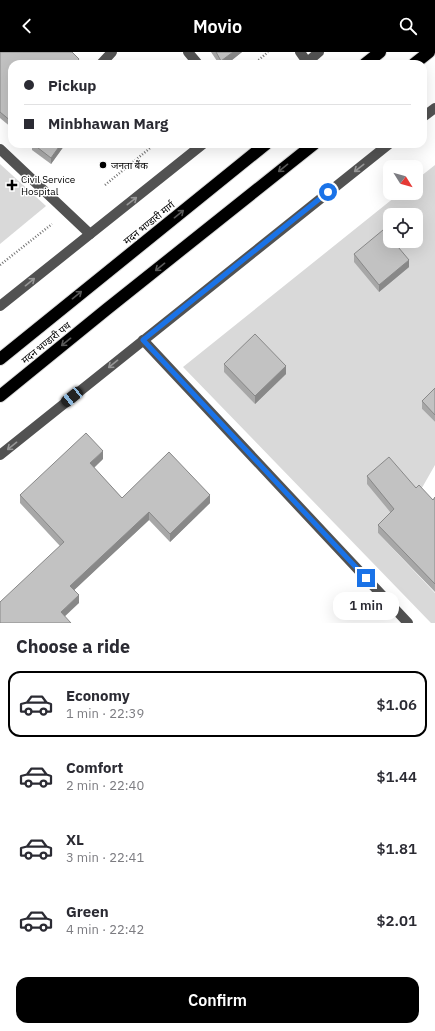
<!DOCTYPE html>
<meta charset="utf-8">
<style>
:root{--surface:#fff;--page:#f2f2f3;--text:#2b2b33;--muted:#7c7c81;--line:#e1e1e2;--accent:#000}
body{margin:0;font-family:"IBM Plex Sans","Noto Sans Devanagari",sans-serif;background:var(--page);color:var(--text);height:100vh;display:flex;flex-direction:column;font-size:15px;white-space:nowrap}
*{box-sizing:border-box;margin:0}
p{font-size:13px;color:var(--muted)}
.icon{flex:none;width:22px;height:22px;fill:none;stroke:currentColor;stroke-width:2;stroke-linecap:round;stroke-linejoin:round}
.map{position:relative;height:571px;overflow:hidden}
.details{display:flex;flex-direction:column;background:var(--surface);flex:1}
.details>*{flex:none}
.guide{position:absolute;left:8px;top:8px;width:419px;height:88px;border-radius:12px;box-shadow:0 4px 16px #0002;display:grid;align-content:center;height:88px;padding:0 16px;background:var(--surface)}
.needle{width:26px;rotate:127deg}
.buttons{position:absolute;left:383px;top:108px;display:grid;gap:8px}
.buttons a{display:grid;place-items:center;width:40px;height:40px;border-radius:8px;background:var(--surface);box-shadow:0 4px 16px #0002;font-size:20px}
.end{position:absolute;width:18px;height:18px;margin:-9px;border:5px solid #1a73e8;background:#fff;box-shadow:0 0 0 2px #fff}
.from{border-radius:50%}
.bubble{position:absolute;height:28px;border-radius:12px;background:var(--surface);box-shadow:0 4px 16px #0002;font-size:13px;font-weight:600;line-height:28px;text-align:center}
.car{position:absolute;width:12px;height:24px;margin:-12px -6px;border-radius:5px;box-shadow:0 0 3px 1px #0007;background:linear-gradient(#222 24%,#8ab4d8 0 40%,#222 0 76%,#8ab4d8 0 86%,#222 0)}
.guide b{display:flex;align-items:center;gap:14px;height:38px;font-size:15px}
.guide b+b{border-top:1px solid var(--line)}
.guide i{width:10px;height:10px;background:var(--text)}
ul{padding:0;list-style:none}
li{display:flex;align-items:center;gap:12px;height:66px;margin:0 8px 6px;padding:0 8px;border:2px solid transparent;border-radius:12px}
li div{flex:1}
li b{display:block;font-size:15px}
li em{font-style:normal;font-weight:600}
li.on{border-color:var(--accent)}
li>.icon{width:36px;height:36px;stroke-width:1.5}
h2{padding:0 16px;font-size:18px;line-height:48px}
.cta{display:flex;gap:8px;margin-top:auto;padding:8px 16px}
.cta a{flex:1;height:46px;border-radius:12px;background:var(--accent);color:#fff;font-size:16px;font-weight:600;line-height:46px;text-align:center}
header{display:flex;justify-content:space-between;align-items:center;height:52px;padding:0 16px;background:var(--accent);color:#fff;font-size:18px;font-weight:600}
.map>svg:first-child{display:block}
</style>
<header><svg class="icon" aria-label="back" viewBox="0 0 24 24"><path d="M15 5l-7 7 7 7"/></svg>Movio<svg class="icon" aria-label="search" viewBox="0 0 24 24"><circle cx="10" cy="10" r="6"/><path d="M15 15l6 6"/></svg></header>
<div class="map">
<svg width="435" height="571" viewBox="0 0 435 571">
<rect width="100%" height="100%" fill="#fff"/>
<g fill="#d9d9d9" fill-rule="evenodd">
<polygon points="0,112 46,154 0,192"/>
<path d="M435,113V343L422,357L435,370V413L419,441L378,481L435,541V571H431L183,315L400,141H416V128ZM390,163H416V189H390Z"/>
</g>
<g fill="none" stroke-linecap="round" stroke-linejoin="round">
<defs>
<g id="highway">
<polyline points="365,12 380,0"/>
<polyline points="414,12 429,0"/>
<polyline points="0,307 266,92"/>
<polyline points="0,344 107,257 314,92"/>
</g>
</defs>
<use href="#highway" stroke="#dbdbdb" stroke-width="14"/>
<g stroke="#747474" stroke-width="2.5" stroke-dasharray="1 2" stroke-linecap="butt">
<polyline points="254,12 268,0"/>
<polyline points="105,133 155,92"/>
<polyline points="0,213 52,172"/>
</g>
<g stroke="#525252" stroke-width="10">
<polyline points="188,0 198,12"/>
<polyline points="300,0 307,10"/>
<polyline points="101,12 112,0"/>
<polyline points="305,12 319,0"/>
<polyline points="423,65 435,56"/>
<polyline points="0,97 90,182"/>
<polyline points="0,254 203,92"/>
<polyline points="143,288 408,571"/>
<polyline points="0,403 389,92"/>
</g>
<use href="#highway" stroke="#000" stroke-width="12"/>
</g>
<g fill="#a7a7a7">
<polygon points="0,0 79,12 12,12 12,76 0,66"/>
<polygon points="211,0 242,0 227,12 219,12"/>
<polygon points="32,92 64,92 64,94 51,112 32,98"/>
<polygon points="354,202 409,215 379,240 354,210"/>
<polygon points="224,312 286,322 255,352 224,320"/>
<polygon points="435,336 435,370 422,357 422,349"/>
<polygon points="103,407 94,416 122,446 210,451 170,490 149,468 74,538 79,551 0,571 60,494 20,451 20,443"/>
<polygon points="367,424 416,436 433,448 435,445 435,540 378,481 378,473 391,461 367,432"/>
</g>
<g fill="#888">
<polygon points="233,0 242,0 227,12 221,12 221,9"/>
<polygon points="79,7 79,12 75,12"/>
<polygon points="61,92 64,92 64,94 51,112 51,106"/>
<polygon points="409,208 409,215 379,240 379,233"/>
<polygon points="286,314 286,322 255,352 255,344"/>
<polygon points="103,399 103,407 90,419 90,411"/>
<polygon points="210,443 210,451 170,490 170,482"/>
<polygon points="149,460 149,468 70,542 70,534"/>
<polygon points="79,543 79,551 61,568 61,560"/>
</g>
<g fill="#c2c2c2" stroke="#888">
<polygon points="0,0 72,0 79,7 75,12 12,12 12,70 0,60"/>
<polygon points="216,0 233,0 221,9"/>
<polygon points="33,92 61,92 51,106"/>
<polygon points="383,178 390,186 390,189 393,189 409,208 379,233 354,202"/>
<polygon points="255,282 286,314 255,344 224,312"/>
<polygon points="435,336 435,363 422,349"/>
<polygon points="86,381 103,399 90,411 122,446 169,400 210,443 170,482 149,460 70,534 79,543 61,560 71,571 0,571 0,550 64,490 20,443"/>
<polygon points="389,405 416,436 419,433 433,448 435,445 435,532 378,473 394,457 367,424"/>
</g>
<defs><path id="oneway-shaft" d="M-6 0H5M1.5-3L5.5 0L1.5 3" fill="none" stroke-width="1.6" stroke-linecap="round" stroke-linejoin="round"/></defs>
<g stroke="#595959">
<use href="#oneway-shaft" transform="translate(283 116) rotate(141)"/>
<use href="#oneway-shaft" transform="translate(179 162) rotate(-39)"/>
<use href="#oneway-shaft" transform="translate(160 215) rotate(141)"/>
<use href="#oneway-shaft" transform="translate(77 243) rotate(-39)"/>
<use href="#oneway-shaft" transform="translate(66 290) rotate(141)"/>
</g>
<g stroke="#979797">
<use href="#oneway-shaft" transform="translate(359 116) rotate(142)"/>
<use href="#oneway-shaft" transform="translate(132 149) rotate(-38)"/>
<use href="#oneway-shaft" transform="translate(30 230) rotate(-39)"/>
<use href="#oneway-shaft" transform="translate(113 312) rotate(141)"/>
<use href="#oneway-shaft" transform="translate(12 394) rotate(141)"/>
</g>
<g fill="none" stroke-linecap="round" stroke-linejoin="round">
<polyline stroke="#1a73e8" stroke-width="5" points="328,140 143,288 366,526"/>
</g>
<g fill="#000" stroke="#fff" stroke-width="1.5">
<circle cx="103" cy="113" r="4"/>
<path d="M10 127h4v4h4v4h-4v4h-4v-4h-4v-4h4z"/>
</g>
<g text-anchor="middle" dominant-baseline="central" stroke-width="3" stroke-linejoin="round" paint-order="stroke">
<g font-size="10" fill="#000" stroke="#fff" text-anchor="start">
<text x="111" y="113">जनता बैंक</text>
<text x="21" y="127">Civil Service<tspan x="21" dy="12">Hospital</tspan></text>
</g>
<g font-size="10" fill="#000" stroke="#fff">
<text transform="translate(149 171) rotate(-39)">मदन भण्डारी मार्ग</text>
<text transform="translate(46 291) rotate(-39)">मदन भण्डारी पथ</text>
</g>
</g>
</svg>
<div class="buttons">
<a><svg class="needle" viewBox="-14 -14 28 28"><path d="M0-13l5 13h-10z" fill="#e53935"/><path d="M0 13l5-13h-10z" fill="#7c7c81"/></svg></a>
<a><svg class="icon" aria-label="locate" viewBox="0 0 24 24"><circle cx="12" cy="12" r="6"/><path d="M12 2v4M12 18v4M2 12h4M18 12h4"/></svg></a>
</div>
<i class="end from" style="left:328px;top:140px"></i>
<i class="end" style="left:366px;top:526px"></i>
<div class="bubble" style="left:333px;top:540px;width:66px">1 min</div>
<i class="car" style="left:72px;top:345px;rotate:231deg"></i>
<div class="guide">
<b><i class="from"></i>Pickup</b>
<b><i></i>Minbhawan Marg</b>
</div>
</div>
<section class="details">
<h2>Choose a ride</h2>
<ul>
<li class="on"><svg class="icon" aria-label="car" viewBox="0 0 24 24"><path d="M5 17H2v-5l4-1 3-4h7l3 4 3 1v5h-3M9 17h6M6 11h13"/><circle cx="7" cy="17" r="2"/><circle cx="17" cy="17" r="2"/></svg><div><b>Economy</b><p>1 min · 22:39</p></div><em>$1.06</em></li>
<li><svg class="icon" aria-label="car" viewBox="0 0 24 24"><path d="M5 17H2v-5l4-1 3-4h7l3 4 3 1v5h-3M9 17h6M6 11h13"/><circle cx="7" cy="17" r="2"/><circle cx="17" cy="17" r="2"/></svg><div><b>Comfort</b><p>2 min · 22:40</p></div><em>$1.44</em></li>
<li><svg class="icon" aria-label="car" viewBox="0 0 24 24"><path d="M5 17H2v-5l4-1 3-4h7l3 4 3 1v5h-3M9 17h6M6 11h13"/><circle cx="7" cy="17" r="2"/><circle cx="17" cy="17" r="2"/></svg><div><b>XL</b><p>3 min · 22:41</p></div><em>$1.81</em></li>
<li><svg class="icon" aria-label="car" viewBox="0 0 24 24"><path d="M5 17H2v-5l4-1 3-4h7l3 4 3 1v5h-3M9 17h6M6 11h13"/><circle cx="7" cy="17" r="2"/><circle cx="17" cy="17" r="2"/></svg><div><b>Green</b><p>4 min · 22:42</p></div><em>$2.01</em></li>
</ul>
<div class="cta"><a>Confirm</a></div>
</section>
